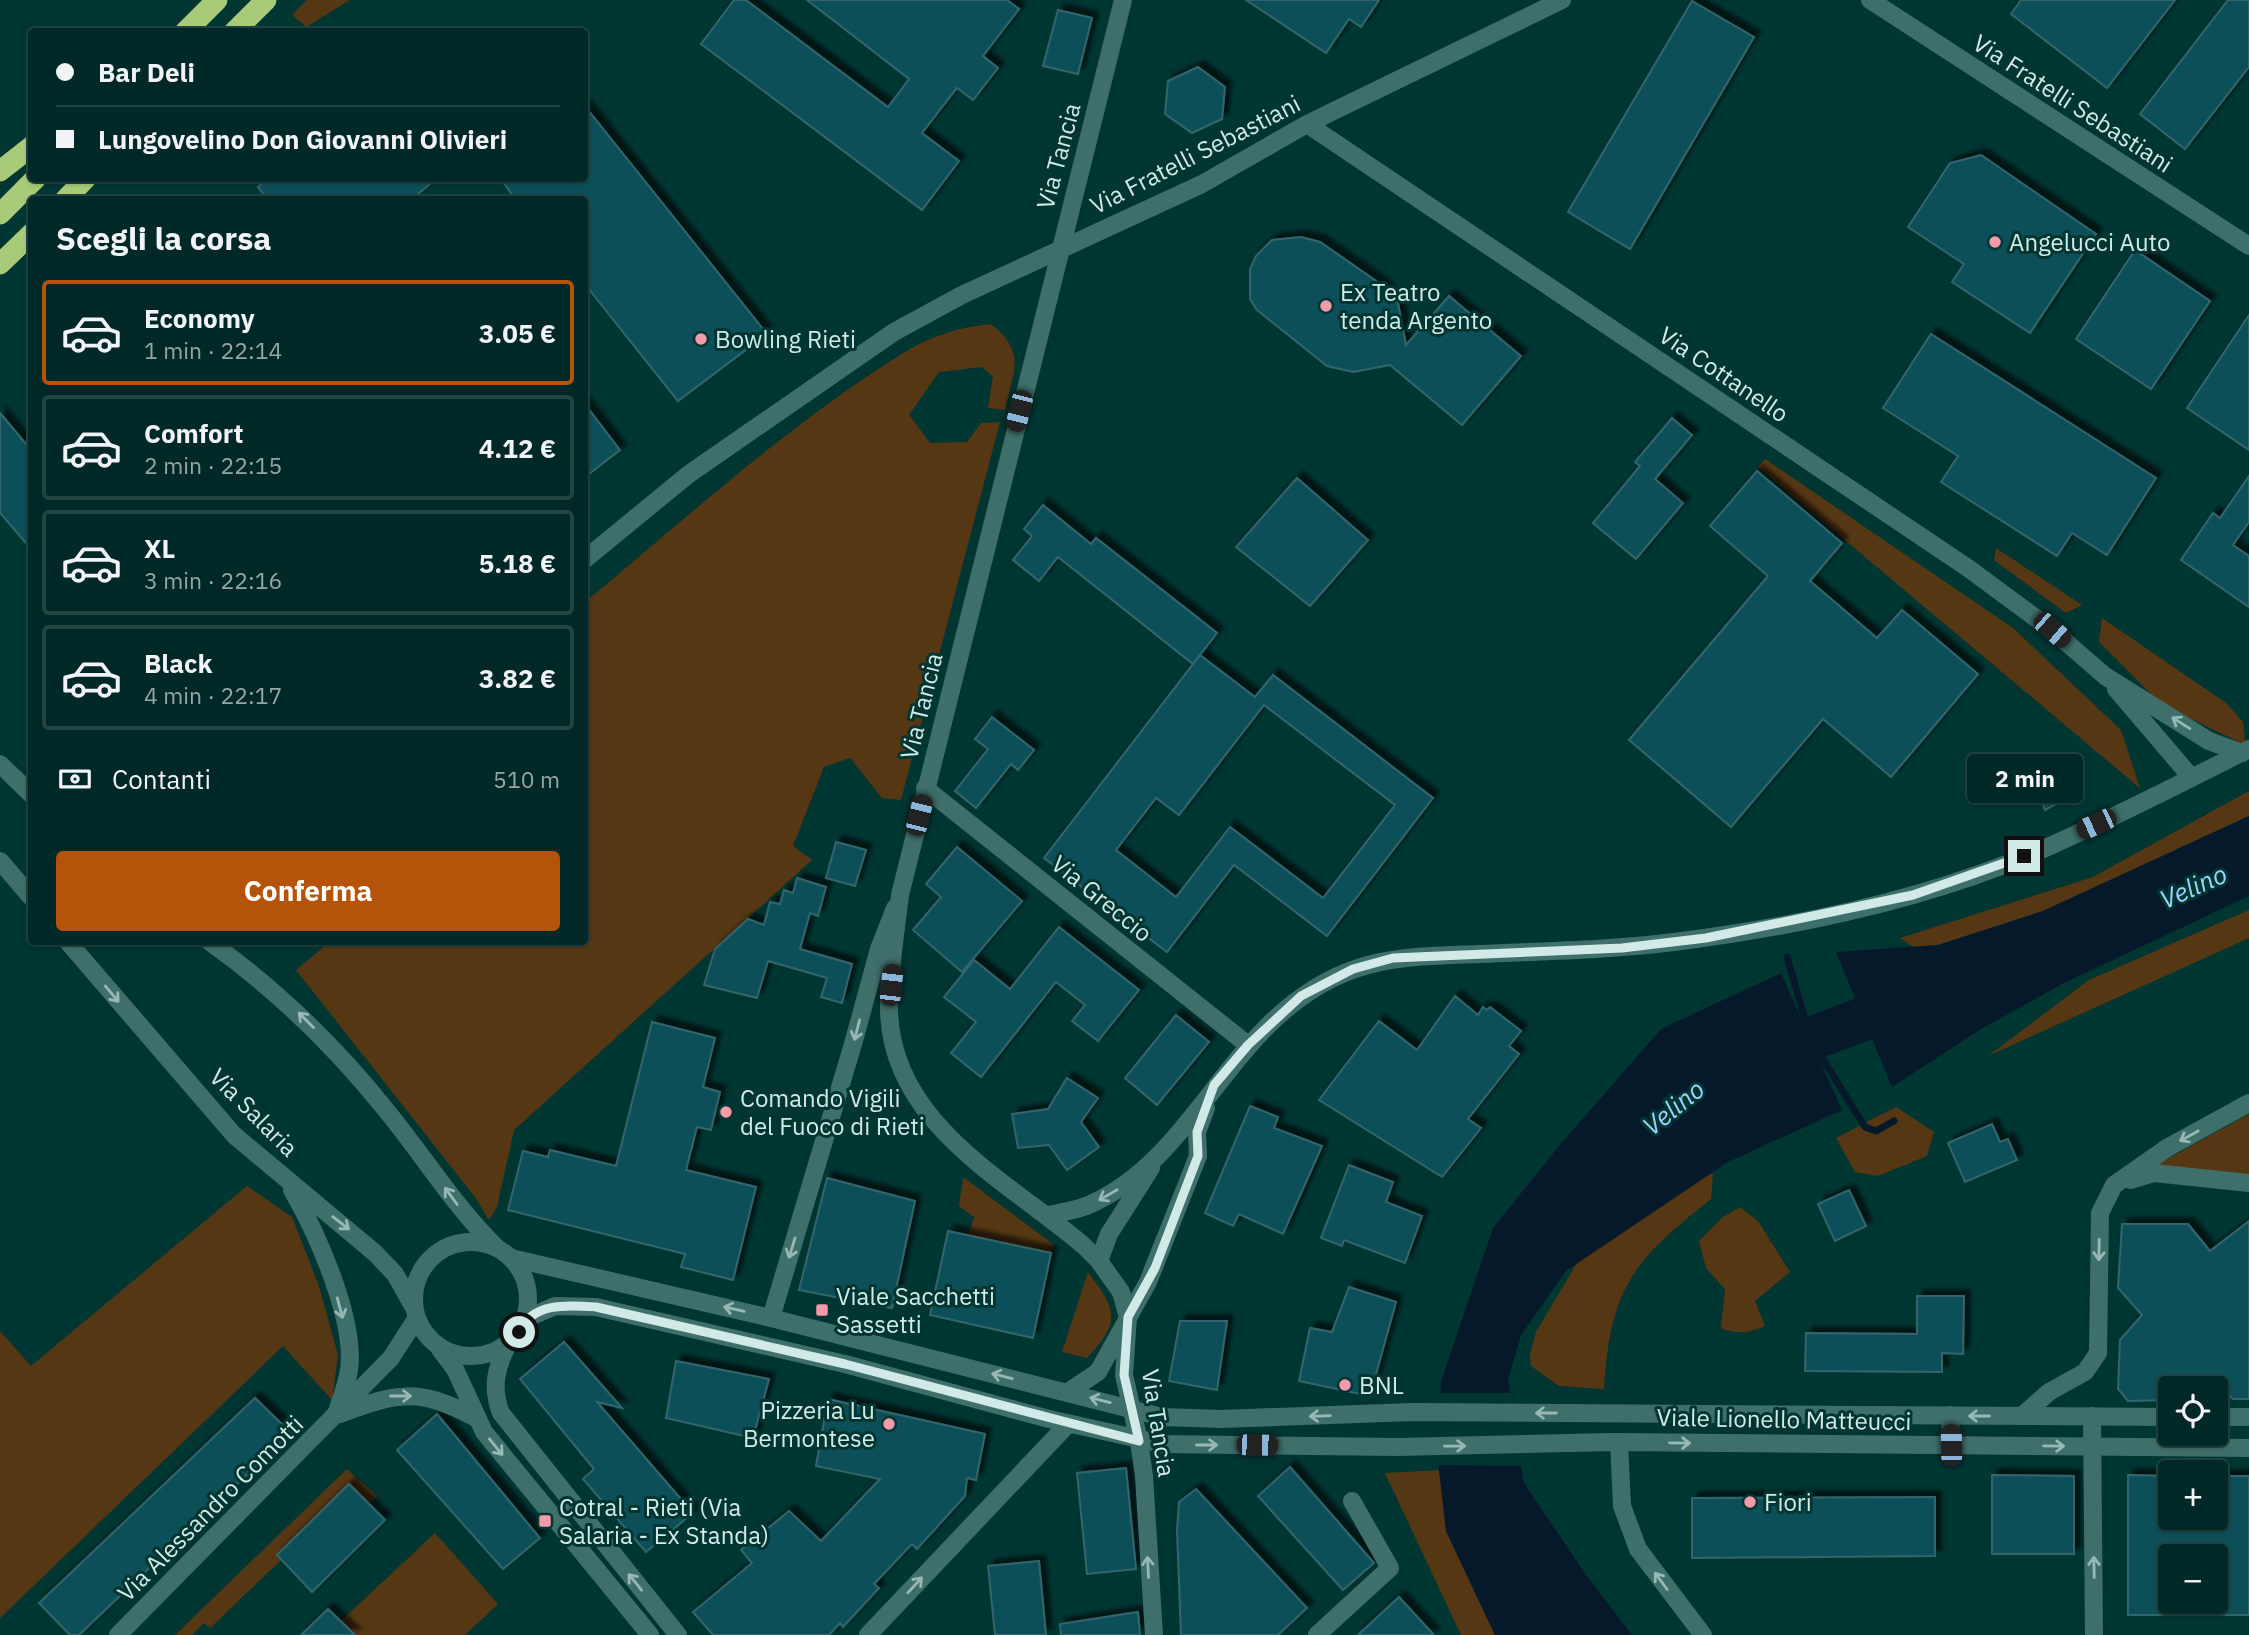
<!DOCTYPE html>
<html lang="it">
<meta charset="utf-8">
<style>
:root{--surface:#002826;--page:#0a302e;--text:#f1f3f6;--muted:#95a6a7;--line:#224443;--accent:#b45309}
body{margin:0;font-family:"IBM Plex Sans",sans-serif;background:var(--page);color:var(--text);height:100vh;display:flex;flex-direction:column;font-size:26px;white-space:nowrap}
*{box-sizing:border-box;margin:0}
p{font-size:23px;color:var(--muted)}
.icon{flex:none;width:38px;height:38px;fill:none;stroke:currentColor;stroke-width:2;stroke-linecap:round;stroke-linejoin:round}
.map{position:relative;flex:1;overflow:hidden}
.side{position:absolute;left:28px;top:196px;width:560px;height:749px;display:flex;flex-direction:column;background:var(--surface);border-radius:7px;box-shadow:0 2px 5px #0004,0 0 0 2px var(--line)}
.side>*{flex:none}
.banner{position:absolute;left:28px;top:28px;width:560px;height:154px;border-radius:7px;box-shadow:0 2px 5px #0004,0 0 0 2px var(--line);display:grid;align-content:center;height:154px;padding:0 28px;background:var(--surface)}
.fabs{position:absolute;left:2158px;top:1376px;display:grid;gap:14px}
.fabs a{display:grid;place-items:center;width:70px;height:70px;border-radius:7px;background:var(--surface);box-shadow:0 2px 5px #0004,0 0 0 2px var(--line);font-size:35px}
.end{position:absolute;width:32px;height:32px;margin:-16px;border:9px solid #d1eae7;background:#111;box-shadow:0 0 0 4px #111}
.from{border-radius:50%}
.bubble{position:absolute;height:49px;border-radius:7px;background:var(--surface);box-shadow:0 2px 5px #0004,0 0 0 2px var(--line);font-size:23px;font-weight:700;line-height:49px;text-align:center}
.car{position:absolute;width:21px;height:42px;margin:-21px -10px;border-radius:9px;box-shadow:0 0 5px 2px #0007;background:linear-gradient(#222 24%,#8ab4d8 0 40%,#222 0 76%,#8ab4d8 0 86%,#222 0)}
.banner b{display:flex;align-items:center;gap:24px;height:66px;font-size:26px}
.banner b+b{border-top:2px solid var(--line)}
.banner i{width:18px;height:18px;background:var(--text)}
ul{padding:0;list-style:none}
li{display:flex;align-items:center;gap:21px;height:105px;margin:0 14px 10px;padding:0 14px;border:4px solid var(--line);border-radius:7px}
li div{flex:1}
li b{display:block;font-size:26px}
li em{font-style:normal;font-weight:700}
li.current{border-color:var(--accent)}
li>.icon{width:63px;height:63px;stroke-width:1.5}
h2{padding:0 28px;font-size:32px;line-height:84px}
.pay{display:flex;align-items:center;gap:18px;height:77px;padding:0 28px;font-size:26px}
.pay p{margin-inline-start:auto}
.action{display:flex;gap:14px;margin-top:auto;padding:14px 28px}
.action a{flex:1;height:80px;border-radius:7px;background:var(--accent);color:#fff;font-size:28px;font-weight:700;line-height:80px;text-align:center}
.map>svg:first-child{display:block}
</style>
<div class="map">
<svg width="2249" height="1635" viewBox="0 0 2249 1635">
<defs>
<filter id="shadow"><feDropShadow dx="6" dy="-6" stdDeviation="2" flood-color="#0009"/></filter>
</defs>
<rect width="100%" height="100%" fill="#003632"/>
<g fill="#563713">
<polygon points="307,0 350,0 306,27 292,15"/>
<path d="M991,324C1027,353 1013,370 1005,410L988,408L993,377L982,367L939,372L909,415L930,443L967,442L981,423L1000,422L901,800L882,798L850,758L824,767L793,846L812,860L514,1130L497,1207L489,1220L475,1197L296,970L330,942H584L585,602C689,516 790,423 905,352C929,337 963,326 991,324Z"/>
<polygon points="1765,459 2013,628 2121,730 2140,788 1758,467"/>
<polygon points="1996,548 2082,605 2066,613 1994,560"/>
<polygon points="2102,618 2226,703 2243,722 2245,741 2241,743 2175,711 2152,695 2099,642"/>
<polygon points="2249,791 2249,816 2043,911 1938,945 1913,947 1900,938 2093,877"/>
<polygon points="2249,910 2249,938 1988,1056 2089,980"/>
<polygon points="1896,1107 1934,1132 1927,1156 1878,1176 1855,1172 1836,1138"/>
<polygon points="2249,1114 2249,1179 2153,1167"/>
<path d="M1713,1174L1711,1199C1634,1260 1610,1287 1604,1389L1559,1386L1531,1366L1530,1354L1536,1332L1577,1263L1692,1175Z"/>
<polygon points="963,1177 1053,1244 1051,1253 969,1235 974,1217 959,1206"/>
<polygon points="247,1186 292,1217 319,1286 338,1355 332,1400 283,1346 0,1618 0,1331 31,1366"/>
<path d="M1740,1207L1758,1221L1790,1272L1755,1301L1765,1326C1749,1333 1738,1335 1721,1328L1725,1289L1706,1268L1699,1241L1723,1217Z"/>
<path d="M1088,1272C1117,1311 1121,1321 1087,1358L1062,1352Z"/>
<polygon points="347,1469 377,1496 369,1504 349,1484 277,1556 281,1560 210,1628 204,1623 192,1635 175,1635"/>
<polygon points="1440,1470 1446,1531 1495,1635 1461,1635 1385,1473"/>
<polygon points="435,1533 498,1604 465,1635 355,1635 341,1621"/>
</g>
<g fill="#06192a">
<polygon points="2249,816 2249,896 2064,983 1981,1029 1892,1087 1836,952 1938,945 2043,911"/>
<polygon points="1781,973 1842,1110 1728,1162 1566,1271 1521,1335 1508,1380 1524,1483 1586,1575 1632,1635 1495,1635 1446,1531 1438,1462 1441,1382 1493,1228 1559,1146 1661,1029"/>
</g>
<polygon fill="#003632" points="1437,1393 1514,1393 1524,1466 1435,1465"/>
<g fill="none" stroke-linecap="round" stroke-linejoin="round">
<polyline stroke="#06192a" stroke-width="7" points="1787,957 1811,1040 1865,1127 1876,1131 1894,1121"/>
<polyline stroke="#06192a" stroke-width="44" points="1756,1059 1920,998"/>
</g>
<g fill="#0d5059" stroke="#35656c" stroke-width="2" fill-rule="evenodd" filter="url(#shadow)">
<polygon points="734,0 746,0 888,107 909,79 807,0 1007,0 1019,9 983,56 998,68 973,100 957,88 922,133 959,161 922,210 701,44"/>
<polygon points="1246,0 1379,0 1361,27 1349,19 1326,53"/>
<polygon points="2021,0 2175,0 2107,88 2011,14"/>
<polygon points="2228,0 2249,0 2249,67 2185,149 2140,114"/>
<polygon points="1692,1 1754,37 1630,249 1568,212"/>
<polygon points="1058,10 1092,18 1078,74 1043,66"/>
<polygon points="1198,67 1225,87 1222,119 1192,133 1165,114 1168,81"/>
<polygon points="584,105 767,334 678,401 584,283 584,200 516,200 500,178 584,178"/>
<polygon points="1981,155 2096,234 2030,333 1952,282 1964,264 1908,227 1950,163"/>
<polygon points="268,178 437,178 411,200 268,200 258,187"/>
<polygon points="1301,237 1320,242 1382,285 1398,303 1406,345 1449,296 1521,356 1462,425 1390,365 1353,372 1327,366 1257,310 1250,299 1250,269 1256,256 1272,240"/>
<polygon points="2135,250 2210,301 2151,389 2076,339"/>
<polygon points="2249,315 2249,450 2187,408"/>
<polygon points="1931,334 2156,478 2107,555 2072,533 2057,556 1941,482 1958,456 1883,408"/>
<polygon points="584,403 620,450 584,478"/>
<polygon points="0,413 32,451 32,550 0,513"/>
<polygon points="1672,418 1692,435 1655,479 1683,503 1636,559 1593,523 1640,466 1635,462"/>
<polygon points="1757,471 1842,543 1810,581 1877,638 1902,610 1978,674 1891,777 1823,719 1731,827 1629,740 1768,576 1710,526"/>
<polygon points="2249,476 2249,522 2233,545 2249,556 2249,607 2181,560 2213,513 2220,518"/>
<polygon points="1297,478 1368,540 1310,606 1236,547"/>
<polygon points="1043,505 1091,544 1096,538 1217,633 1193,664 1058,557 1039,581 1013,560 1032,536 1024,529"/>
<path d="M1200,655L1255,697L1273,675L1433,798L1327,936L1234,865L1167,952L1044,858ZM1264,705L1395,805L1323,898L1230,827L1176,897L1116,850L1156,798L1179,815Z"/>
<polygon points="992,717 1034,750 1018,770 1011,764 976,808 955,791 988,749 975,739"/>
<polygon points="2064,772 2074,794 2045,810 2036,786"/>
<polygon points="836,842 866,850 855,886 826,878"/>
<polygon points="957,847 1022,901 962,972 913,930 941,897 926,884"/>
<polygon points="797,878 826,887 818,916 810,913 800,949 852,964 842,1003 821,997 827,978 768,961 757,998 704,985 715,949 748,919 764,925 770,902 780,904 784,890 793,893"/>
<polygon points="1059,927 1139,990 1098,1041 1072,1021 1085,1005 1056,982 981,1077 951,1053 976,1022 944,997 974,960 1010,989"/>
<polygon points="1455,996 1478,1015 1483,1007 1487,1010 1490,1007 1521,1031 1509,1046 1519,1054 1468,1119 1481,1128 1442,1177 1319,1100 1379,1021 1417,1050"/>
<polygon points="1176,1015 1209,1042 1157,1105 1125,1078"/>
<polygon points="652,1022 715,1038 703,1087 720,1092 711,1130 697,1127 686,1170 756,1187 733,1280 681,1267 685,1254 508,1210 523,1151 548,1157 550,1150 616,1166"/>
<polygon points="1067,1078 1098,1098 1081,1122 1099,1147 1067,1170 1049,1145 1018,1148 1012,1114 1048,1109"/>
<polygon points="1250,1106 1278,1117 1274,1128 1322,1146 1283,1234 1239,1214 1233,1226 1205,1213"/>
<polygon points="1992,1124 2000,1142 2008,1139 2017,1160 1965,1182 1948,1143"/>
<polygon points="1349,1165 1393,1182 1386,1202 1422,1216 1405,1263 1344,1240 1342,1246 1321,1238"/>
<polygon points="827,1178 915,1201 892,1308 799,1290"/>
<polygon points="1849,1190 1866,1226 1835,1241 1818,1204"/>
<polygon points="2249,1221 2249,1399 2233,1399 2222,1388 2170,1388 2170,1400 2128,1401 2118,1389 2120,1340 2142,1315 2118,1288 2122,1224 2188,1224 2210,1251"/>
<polygon points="948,1231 1051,1253 1033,1338 930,1315"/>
<polygon points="1349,1287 1396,1302 1370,1396 1299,1381 1310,1328 1332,1332"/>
<polygon points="1917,1296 1964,1296 1963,1354 1942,1353 1942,1372 1805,1371 1806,1333 1917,1334"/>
<polygon points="1180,1321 1227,1321 1217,1390 1169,1381"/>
<polygon points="564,1342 622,1408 597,1402 693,1513 646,1552 583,1479 594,1469 520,1379"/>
<polygon points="676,1361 769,1379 753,1438 666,1418"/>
<polygon points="255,1398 291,1433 79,1635 70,1635 39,1603"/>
<polygon points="828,1399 985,1434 976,1480 967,1478 965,1496 917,1549 912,1544 874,1584 879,1588 843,1627 840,1623 829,1635 713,1635 693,1612 752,1563 741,1550 789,1511 821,1541 880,1479 816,1466"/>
<polygon points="437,1414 540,1538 503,1569 397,1450"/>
<polygon points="1290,1467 1374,1563 1343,1590 1258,1496"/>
<polygon points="1126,1468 1136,1569 1087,1574 1077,1473"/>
<polygon points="1992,1475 2074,1476 2074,1554 1992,1554"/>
<polygon points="2128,1475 2170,1476 2170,1517 2216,1517 2216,1476 2249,1476 2249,1615 2216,1615 2216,1556 2170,1556 2170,1615 2128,1615"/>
<polygon points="349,1484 385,1520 312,1592 277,1555"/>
<polygon points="1196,1489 1307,1608 1278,1635 1181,1635 1177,1530 1179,1502"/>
<polygon points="1935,1497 1935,1556 1692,1558 1692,1498"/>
<polygon points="1039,1561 1046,1635 995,1635 988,1566"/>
<polygon points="1399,1597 1434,1635 1358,1635"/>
<polygon points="328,1609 355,1635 301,1635"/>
<polygon points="1138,1612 1140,1635 1061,1635 1060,1624"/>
</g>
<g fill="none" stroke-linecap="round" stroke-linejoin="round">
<g stroke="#3f6f6a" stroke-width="18">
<polyline points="1870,0 2249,246"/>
<polyline points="1307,124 1968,568 2052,630 2105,676 2209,741 2242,753"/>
<polyline points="584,560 689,474 894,332 962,295 1202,184 1307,124 1562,0"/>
<polyline points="2116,689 2191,777"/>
<polyline points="925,788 1248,1045"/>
<polyline points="2131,1180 2154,1173 2249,1183"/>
<polyline points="771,1318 853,1044 879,949 895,908"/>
<polyline points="1950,1415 1951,1445"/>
<polyline points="2022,1416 2049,1392 2085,1372 2098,1353 2100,1213 2114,1185 2167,1148 2249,1103"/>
<polyline points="2092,1416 2094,1635"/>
<polyline points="1139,1441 1144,1476 1154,1635"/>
<polyline points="1619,1442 1622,1506 1638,1549 1703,1635"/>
<polyline points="868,1635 1068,1424"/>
<polyline points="1317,1635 1390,1568 1352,1501"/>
</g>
<g stroke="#3f6f6a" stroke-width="18">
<path d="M1123,0L900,895C896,931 889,970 889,1007C889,1123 1007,1180 1084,1246L1099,1261L1121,1292L1128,1317L1124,1375L1139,1441"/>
<polyline points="0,764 32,795"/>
<polyline points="0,861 32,898"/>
<polyline points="68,942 234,1135 375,1253 395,1274 413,1306"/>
<path d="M210,942C277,990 334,1045 386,1110C423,1155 454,1206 496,1247"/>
<path d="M292,1190C317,1233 356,1320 349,1370C347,1384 341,1398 337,1412"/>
<path d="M1048,1215C1063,1212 1080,1210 1093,1203C1201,1153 1232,1012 1355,969C1395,955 1437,956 1480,954C1545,951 1610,950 1674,942C1801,926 1933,898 2050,846C2118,816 2183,782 2249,749"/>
<circle cx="471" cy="1299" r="57"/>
<polyline points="511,1258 771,1318 1162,1417 1221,1419 1412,1412 2170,1417"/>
<polyline points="1099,1261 1109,1234 1151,1168"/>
<polyline points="525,1319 555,1306 596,1307 845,1364 1049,1419 1162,1444 1397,1447 1612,1442 2249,1448"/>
<path d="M508,1344C496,1367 491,1388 501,1413L678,1635"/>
<polyline points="440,1349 455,1369 484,1432 650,1635"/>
<polyline points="1068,1392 1098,1372 1148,1282 1198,1156 1197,1132 1206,1108"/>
<path d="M340,1414C397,1393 417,1387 474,1417"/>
<polyline points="2216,1417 2249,1417"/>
<polyline points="118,1635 391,1358 416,1319"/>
</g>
<g stroke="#a7cb78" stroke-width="21">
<polyline points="185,32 217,0"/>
<polyline points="234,32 266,0"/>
<polyline points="0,171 32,146"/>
<polyline points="65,200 86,178"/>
<polyline points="0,214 36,178"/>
<polyline points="0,264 32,233"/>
</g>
</g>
<defs><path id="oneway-shaft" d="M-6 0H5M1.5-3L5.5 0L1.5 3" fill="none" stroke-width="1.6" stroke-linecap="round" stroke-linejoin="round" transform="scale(1.75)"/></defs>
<g stroke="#97b9b5">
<use href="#oneway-shaft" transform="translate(2181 723) rotate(-148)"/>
<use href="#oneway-shaft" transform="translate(112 994) rotate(50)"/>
<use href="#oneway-shaft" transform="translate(306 1020) rotate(-135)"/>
<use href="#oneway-shaft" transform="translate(857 1030) rotate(105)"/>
<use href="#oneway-shaft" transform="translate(2189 1136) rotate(151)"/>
<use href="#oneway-shaft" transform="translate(1108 1195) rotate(150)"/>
<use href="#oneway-shaft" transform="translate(451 1196) rotate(-126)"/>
<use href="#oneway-shaft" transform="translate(341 1223) rotate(38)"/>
<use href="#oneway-shaft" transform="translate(792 1248) rotate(107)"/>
<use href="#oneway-shaft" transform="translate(2099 1250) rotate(91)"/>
<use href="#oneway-shaft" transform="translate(340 1308) rotate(75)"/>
<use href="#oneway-shaft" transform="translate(734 1309) rotate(-167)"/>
<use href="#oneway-shaft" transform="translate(1002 1376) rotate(-166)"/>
<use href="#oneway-shaft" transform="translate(401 1396)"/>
<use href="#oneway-shaft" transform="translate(1100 1400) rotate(-166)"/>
<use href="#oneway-shaft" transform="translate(1546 1413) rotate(-180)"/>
<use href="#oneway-shaft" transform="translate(1320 1416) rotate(178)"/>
<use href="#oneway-shaft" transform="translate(1979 1416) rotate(-180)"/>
<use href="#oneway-shaft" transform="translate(1680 1443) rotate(1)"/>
<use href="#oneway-shaft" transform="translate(1207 1445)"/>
<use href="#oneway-shaft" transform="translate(1455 1446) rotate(-1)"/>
<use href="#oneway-shaft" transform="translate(2054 1446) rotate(1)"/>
<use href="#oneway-shaft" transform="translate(496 1447) rotate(51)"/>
<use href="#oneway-shaft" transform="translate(1148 1567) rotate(-93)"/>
<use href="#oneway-shaft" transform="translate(2094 1567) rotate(-91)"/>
<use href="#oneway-shaft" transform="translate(1661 1581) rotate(-126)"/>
<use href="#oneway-shaft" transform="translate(635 1582) rotate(-129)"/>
<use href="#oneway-shaft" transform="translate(915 1585) rotate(-47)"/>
</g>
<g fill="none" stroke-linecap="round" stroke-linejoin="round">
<path stroke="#d1eae7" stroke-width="9" d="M519,1332C533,1302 567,1305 596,1307L845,1364L1139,1441L1124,1375L1128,1317L1155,1268L1198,1156L1197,1132L1214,1085L1248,1045L1301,996L1353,969L1393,958L1622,948L1706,938L1913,895L2024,856"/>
</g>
<g fill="#f39aab" stroke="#003632" stroke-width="2.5">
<circle cx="1995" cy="242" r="7"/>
<circle cx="1326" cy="306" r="7"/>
<circle cx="701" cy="339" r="7"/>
<circle cx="726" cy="1112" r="7"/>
<rect x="815" y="1303" width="14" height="14" rx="3.5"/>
<circle cx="1345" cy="1385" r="7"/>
<circle cx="889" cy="1424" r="7"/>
<circle cx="1750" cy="1502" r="7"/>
<rect x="538" y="1514" width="14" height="14" rx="3.5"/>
</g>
<g text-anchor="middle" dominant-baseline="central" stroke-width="6" stroke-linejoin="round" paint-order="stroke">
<g font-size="24" fill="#d1eae7" stroke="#003632">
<text transform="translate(2073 103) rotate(33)">Via Fratelli Sebastiani</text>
<text transform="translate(1195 154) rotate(-27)">Via Fratelli Sebastiani</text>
<text transform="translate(1058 156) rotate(-75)">Via Tancia</text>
<text transform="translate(1724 374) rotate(34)">Via Cottanello</text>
<text transform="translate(921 706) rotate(-76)">Via Tancia</text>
<text transform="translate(1102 898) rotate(39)">Via Greccio</text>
<text transform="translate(254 1112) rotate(45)">Via Salaria</text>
<text transform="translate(1784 1419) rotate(1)">Viale Lionello Matteucci</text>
<text transform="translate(1159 1423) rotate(81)">Via Tancia</text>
<text transform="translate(210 1508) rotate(-45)">Via Alessandro Comotti</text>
</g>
<g font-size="24" fill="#d1eae7" stroke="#003632" text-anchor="start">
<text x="2009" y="242">Angelucci Auto</text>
<text x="1340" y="292">Ex Teatro<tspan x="1340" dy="28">tenda Argento</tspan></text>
<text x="715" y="339">Bowling Rieti</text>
<text x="740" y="1098">Comando Vigili<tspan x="740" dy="28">del Fuoco di Rieti</tspan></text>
<text x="836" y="1296">Viale Sacchetti<tspan x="836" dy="28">Sassetti</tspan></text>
<text x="1359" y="1385">BNL</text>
<text x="875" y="1410" text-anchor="end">Pizzeria Lu<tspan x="875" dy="28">Bermontese</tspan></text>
<text x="1764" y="1502">Fiori</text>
<text x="559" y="1507">Cotral - Rieti (Via<tspan x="559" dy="28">Salaria - Ex Standa)</tspan></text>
</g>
<g font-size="26" font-style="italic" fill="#a0d0fe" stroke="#003632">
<text transform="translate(2193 886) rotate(-24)">Velino</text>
<text transform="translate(1673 1107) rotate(-39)">Velino</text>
</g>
</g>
</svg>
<div class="fabs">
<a><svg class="icon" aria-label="locate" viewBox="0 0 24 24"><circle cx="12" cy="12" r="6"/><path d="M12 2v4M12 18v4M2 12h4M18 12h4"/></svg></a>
<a>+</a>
<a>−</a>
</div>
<i class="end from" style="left:519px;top:1332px"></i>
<i class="end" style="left:2024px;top:856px"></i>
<div class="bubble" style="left:1967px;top:754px;width:116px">2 min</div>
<i class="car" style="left:1019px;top:411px;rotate:194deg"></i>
<i class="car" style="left:2052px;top:630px;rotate:131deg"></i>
<i class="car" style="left:919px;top:815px;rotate:14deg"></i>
<i class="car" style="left:2096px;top:824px;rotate:245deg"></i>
<i class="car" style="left:891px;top:985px;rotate:6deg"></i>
<i class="car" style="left:1257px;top:1445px;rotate:91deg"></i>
<i class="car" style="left:1951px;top:1445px;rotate:359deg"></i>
<div class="banner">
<b><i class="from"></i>Bar Deli</b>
<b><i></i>Lungovelino Don Giovanni Olivieri</b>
</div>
<section class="side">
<h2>Scegli la corsa</h2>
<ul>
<li class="current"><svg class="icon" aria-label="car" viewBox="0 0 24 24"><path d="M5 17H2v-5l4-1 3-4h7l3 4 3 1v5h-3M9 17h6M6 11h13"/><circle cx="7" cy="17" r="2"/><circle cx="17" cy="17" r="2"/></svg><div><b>Economy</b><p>1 min · 22:14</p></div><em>3.05 €</em></li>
<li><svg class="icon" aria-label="car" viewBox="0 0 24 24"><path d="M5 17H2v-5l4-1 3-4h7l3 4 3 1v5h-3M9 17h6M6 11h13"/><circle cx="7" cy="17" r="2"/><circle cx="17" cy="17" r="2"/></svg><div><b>Comfort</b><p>2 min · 22:15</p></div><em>4.12 €</em></li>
<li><svg class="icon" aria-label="car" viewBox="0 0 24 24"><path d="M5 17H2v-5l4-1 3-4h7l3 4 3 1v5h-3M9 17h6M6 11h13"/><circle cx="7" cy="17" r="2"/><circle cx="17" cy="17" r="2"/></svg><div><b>XL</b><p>3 min · 22:16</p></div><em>5.18 €</em></li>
<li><svg class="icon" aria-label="car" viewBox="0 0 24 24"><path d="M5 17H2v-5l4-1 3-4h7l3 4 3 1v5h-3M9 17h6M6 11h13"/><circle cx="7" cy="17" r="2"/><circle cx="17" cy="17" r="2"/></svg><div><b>Black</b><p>4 min · 22:17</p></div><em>3.82 €</em></li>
</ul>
<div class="pay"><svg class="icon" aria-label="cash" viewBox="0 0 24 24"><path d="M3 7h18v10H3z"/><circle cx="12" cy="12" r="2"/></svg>Contanti<p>510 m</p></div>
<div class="action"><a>Conferma</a></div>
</section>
</div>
